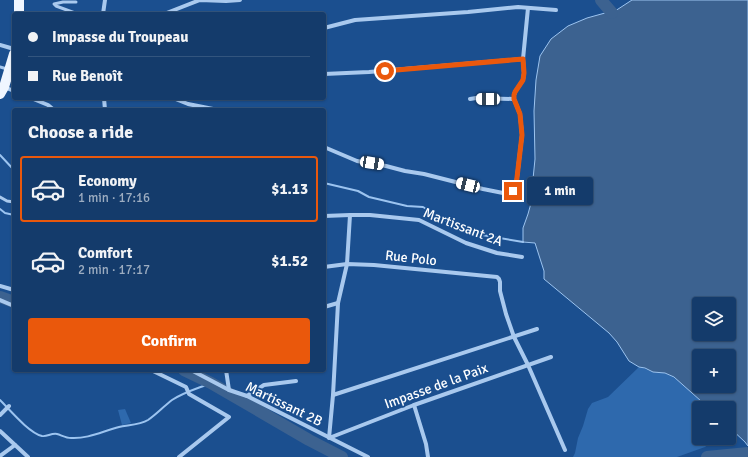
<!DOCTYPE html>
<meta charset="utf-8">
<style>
:root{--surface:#143b6b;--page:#1d4271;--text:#f1f3f6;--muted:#9dadc1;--line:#33557e;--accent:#ea580c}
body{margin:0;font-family:Signika,sans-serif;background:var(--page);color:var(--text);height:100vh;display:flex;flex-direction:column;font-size:15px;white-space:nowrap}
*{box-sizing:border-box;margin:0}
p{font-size:13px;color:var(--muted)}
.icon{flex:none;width:22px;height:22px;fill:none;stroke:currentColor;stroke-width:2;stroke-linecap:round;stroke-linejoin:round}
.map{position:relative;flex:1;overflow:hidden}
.sheet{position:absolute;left:12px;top:108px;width:314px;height:264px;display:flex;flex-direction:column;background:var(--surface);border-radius:4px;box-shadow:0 1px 3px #0004,0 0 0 1px var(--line)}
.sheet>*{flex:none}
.top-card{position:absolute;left:12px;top:12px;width:314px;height:88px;border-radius:4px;box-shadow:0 1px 3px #0004,0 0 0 1px var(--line);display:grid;align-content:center;height:88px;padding:0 16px;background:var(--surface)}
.fabs{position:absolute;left:692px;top:297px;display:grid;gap:8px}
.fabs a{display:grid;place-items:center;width:44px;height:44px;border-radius:4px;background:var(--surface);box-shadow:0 1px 3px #0004,0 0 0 1px var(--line);font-size:20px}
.end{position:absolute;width:18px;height:18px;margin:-9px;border:5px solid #ea580c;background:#fff;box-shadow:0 0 0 2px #fff}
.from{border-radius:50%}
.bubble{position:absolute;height:28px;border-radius:4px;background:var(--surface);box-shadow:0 1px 3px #0004,0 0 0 1px var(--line);font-size:13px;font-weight:700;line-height:28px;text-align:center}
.car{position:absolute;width:12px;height:24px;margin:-12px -6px;border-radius:5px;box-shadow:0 0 3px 1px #0007;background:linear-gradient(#fff 24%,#345 0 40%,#fff 0 76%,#345 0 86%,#fff 0)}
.top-card b{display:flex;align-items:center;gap:14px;height:38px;font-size:15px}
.top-card b+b{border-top:1px solid var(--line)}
.top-card i{width:10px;height:10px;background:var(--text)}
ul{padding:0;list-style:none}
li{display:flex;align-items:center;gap:12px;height:66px;margin:0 8px 6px;padding:0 8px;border:2px solid transparent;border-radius:4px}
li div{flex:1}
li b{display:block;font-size:15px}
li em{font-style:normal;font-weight:700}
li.active{border-color:var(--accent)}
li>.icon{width:36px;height:36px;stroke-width:1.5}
h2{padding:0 16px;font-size:18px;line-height:48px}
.action{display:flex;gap:8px;margin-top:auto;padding:8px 16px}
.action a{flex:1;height:46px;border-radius:4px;background:var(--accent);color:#fff;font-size:16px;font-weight:700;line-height:46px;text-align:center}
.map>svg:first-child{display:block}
</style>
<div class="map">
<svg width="748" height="457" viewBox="0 0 748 457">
<rect width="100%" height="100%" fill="#1b4f8f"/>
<g fill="#2e69ad">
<path d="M639,367C645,368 649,371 654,372C658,373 663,372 667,374C678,378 699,398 707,408H699V438H715L705,447L677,457H573L575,453L578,438L583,426L588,409L592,403L608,397Z"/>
<polygon points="125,409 131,423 122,425 118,410"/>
</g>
<path fill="#3c6290" stroke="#9cc4f0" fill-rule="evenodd" d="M632,0H748V446L745,442L729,427V408H707L701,401L674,377L665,373L653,372L645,368L639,367L629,361L617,342L609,333L544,279V271L535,243L523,242V228L528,214L533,196V179L535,159L534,111L536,80L540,56L551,39L568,26L587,18L605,13H612ZM699,304H729V334H699ZM699,356H729V386H699Z"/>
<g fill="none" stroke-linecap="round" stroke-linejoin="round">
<g stroke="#9cc4f0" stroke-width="2">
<polyline points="0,155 14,170"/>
<polyline points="324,183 358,191 369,197 407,206 423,207 446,221 461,229 482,235 523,242"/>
<polyline points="0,209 5,213 14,215"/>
<path d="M0,400C10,410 29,433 42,436C47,437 51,433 57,434C61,435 66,438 71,438C88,439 103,431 119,427C128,425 140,425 148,420C157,414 164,406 172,400C184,392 199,388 211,383"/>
</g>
<g stroke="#3c6290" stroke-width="12">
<polyline points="601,0 612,13"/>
<polyline points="0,297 14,302"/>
<polyline points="184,370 211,383 309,440 342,457"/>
<polyline points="707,457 748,453"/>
</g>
<g stroke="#a9c9ee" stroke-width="3">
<polyline points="75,14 75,13 56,6 54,4 63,2 76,2"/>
<polyline points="0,67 7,69"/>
<polyline points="0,197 7,201 14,202"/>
</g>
<g stroke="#a9c9ee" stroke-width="4">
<polyline points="103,14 105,0"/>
<polyline points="161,14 164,14 200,0 226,1 240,0"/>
<polyline points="324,28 355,20 468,12 518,7 556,10"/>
<polyline points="0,45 14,49"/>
<polyline points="324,74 369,72 523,59"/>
<polyline points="4,87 14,91"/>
<polyline points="31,98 48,105 54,110"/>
<polyline points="104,98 105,110"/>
<polyline points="173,98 188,104 218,110"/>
<polyline points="255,98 256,98"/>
<polyline points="470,99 476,98 514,99"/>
<polyline points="324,147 357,161 386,166 405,171 424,174 483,189 508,194 513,191 516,186 522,135 520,114 514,99 514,95 515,92 523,80 524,73 523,59 528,8"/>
<polyline points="350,215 347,264 338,303 333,395 329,438 414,405 551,357"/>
<polyline points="324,216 350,215 370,215 419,220 466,243 497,253 522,257"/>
<polyline points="324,267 347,264 374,265 497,277 499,279 500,282 500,291 506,314 514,337 528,365 565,450"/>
<polyline points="0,286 14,290"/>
<polyline points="0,300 14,306"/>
<polyline points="324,307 338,303"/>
<polyline points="151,370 186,387 189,394 229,417 179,457"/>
<polyline points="191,370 229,390 247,396 368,457"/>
<polyline points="226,370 229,390"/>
<polyline points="333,395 537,329"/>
<polyline points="247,396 264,385 296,381"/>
<polyline points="414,405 426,444 428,457"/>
<polyline points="0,415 9,406"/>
<polyline points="0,431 28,457"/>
<polyline points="0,456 15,445"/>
</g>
<g stroke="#f0f6ff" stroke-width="10">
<polyline points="19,14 19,0"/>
<polyline points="0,94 4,87 14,54"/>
</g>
</g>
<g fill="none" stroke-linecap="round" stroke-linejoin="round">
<polyline stroke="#ea580c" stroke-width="5" points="385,71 523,59 524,73 523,80 515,92 514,95 514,99 520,114 522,135 516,186 513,191"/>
</g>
<g text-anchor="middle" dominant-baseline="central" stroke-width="3.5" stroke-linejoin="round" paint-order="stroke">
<g font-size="14" fill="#fff" stroke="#1b4f8f">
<text transform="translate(463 227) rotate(21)">Martissant 2A</text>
<text transform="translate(411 258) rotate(6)">Rue Polo</text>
<text transform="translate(436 386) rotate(-20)">Impasse de la Paix</text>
<text transform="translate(284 404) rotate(26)">Martissant 2B</text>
</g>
</g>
</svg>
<div class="fabs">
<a><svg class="icon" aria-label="layers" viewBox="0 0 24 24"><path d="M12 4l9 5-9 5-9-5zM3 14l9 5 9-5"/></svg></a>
<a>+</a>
<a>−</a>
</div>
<i class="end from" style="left:385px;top:71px"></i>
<i class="end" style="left:513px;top:191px"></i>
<div class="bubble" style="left:527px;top:177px;width:66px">1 min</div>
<i class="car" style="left:488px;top:99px;rotate:271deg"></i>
<i class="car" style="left:372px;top:163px;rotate:99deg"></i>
<i class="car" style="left:468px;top:185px;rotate:284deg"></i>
<div class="top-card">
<b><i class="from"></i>Impasse du Troupeau</b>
<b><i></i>Rue Benoît</b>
</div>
<section class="sheet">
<h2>Choose a ride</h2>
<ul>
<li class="active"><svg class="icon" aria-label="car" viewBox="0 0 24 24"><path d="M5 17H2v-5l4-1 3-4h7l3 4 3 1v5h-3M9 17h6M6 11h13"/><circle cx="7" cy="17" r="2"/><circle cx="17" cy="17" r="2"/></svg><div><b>Economy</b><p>1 min · 17:16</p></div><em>$1.13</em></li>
<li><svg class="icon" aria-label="car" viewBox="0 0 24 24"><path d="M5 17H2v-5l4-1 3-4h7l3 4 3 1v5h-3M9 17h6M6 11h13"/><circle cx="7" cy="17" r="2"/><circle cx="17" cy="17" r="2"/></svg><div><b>Comfort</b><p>2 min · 17:17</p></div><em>$1.52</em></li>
</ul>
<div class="action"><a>Confirm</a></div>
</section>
</div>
